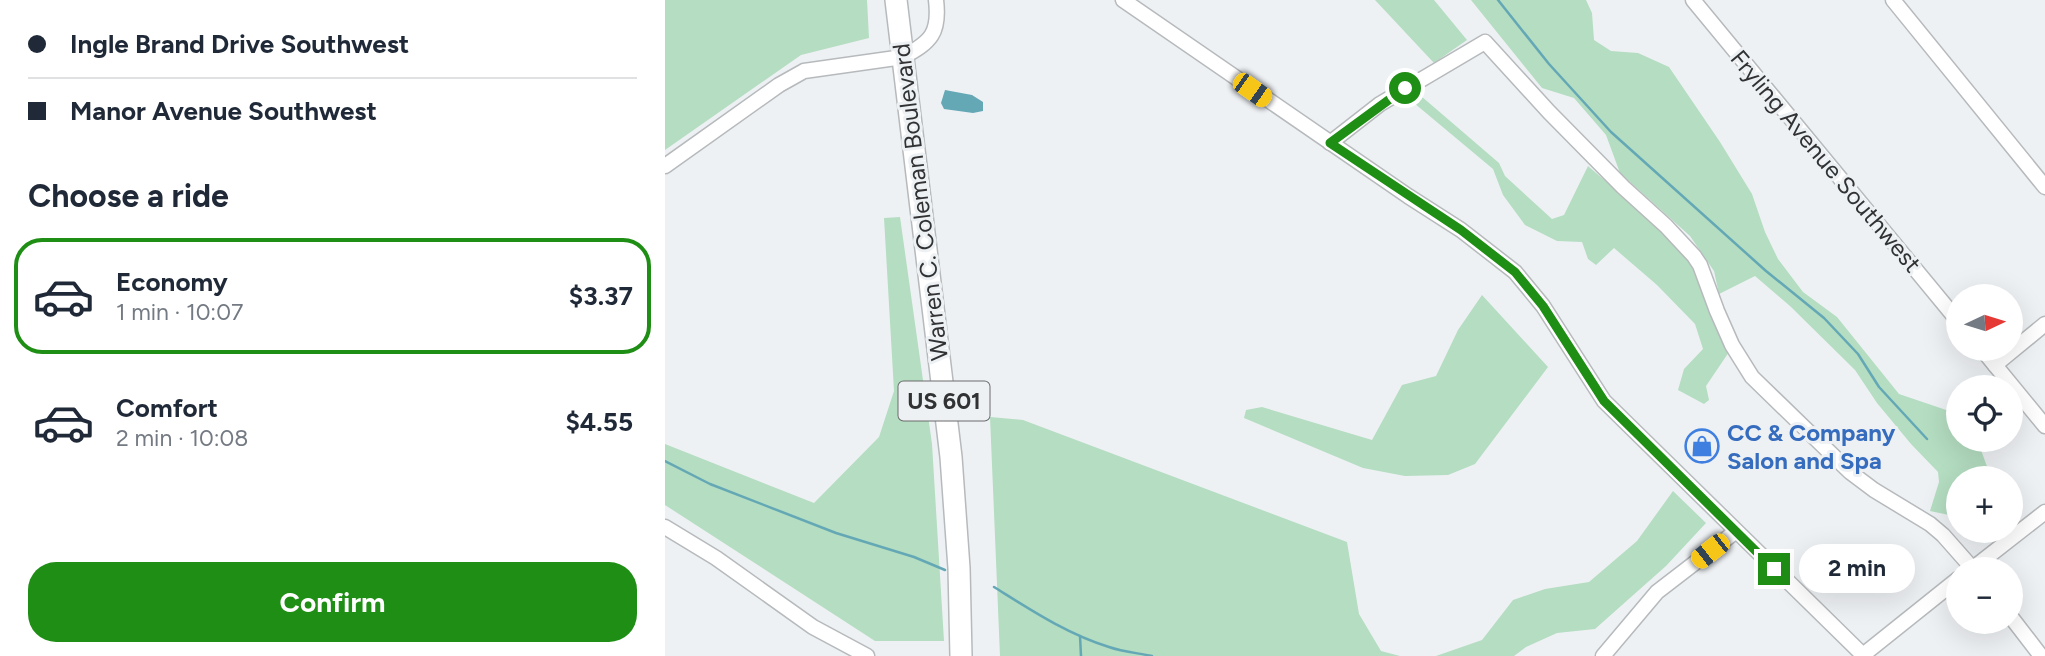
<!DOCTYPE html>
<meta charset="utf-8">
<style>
:root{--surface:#fff;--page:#f2f2f3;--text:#1f2937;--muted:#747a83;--line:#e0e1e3;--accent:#1f8e15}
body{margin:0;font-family:Figtree,sans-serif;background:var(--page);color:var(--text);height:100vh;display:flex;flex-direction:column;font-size:26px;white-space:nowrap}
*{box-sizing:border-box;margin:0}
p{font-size:23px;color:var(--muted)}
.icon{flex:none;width:38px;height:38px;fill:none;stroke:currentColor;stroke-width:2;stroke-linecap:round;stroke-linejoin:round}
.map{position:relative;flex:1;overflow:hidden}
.sheet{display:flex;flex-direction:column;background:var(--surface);width:665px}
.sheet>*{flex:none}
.guide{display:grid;align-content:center;height:154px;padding:0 28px;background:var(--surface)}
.needle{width:46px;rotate:86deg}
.buttons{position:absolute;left:1281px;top:284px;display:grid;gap:14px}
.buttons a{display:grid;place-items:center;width:77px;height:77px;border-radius:50%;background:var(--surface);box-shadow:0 7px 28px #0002;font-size:35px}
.end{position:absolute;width:32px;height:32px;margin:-16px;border:9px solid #1f8e15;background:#fff;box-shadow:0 0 0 4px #fff}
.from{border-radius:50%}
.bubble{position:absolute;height:49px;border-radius:24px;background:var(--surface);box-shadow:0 7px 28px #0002;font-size:23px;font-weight:700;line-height:49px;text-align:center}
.car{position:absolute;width:21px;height:42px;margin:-21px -10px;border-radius:9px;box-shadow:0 0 5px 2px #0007;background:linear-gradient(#f5c518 24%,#345 0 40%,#f5c518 0 76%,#345 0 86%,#f5c518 0)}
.guide b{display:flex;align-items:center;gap:24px;height:66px;font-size:26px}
.guide b+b{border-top:2px solid var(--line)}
.guide i{width:18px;height:18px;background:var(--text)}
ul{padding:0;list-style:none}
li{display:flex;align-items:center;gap:21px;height:116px;margin:0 14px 10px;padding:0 14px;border:4px solid transparent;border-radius:28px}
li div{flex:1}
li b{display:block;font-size:26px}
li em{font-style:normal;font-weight:700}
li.on{border-color:var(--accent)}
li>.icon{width:63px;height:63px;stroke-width:1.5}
h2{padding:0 28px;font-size:32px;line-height:84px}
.action{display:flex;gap:14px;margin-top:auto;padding:14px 28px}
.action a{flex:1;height:80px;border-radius:28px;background:var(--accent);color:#fff;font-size:28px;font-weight:700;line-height:80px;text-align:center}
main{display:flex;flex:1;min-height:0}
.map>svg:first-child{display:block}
</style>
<main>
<section class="sheet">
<div class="guide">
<b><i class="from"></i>Ingle Brand Drive Southwest</b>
<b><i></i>Manor Avenue Southwest</b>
</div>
<h2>Choose a ride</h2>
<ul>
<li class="on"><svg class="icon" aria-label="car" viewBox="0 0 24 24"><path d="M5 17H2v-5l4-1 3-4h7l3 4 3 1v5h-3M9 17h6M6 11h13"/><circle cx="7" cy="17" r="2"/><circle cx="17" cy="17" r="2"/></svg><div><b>Economy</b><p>1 min · 10:07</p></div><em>$3.37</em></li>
<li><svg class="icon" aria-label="car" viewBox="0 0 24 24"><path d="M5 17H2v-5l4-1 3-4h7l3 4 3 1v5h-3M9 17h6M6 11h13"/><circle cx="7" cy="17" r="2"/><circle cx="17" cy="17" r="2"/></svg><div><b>Comfort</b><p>2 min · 10:08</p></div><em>$4.55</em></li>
</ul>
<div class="action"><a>Confirm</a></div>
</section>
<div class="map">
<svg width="1380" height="656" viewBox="0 0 1380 656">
<rect width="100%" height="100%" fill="#eef1f4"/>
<g fill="#b4ddc1">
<polygon points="0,0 202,0 204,38 136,55 0,150"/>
<polygon points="710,0 769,0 802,40 769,63"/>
<polygon points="806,0 921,0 927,13 929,40 946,51 973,53 1004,67 1055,142 1087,194 1100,232 1113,259 1138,292 1172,317 1234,394 1293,414 1293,439 1312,439 1324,472 1335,478 1293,478 1293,511 1284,515 1265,511 1274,482 1273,472 1246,444 1212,403 1190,370 1125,306 1090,276 1054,294 1049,271 1025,236 955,173 941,135 909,98 877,88"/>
<path d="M756,96L834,163L840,176L887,219L899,215L923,166C955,194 993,221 1019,254C1041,282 1051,320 1064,352L1041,386L1044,400L1039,404L1013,390L1019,369L1038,349L1030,324L992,285L949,248L931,265L923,259L917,242L892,241L860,225L838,195L828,169L749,103Z"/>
<polygon points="235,217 267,444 279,641 210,641 0,505 0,444 149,503 214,437 229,391 219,218"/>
<polygon points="817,295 883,367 810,464 783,475 740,476 698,468 579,418 581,410 597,407 707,440 737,385 771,376 793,330"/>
<polygon points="325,417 358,420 682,542 694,614 716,651 735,656 335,656"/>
<polygon points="1008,491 1041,523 1001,566 930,629 892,633 861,647 849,656 771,656 817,640 848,600 880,589 924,582 972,541"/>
</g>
<polygon fill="#64a8b6" points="280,90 307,95 318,102 318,111 308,113 279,109 276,103"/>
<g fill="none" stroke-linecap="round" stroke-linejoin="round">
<g stroke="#64a8b6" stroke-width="2.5">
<polyline points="833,0 884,64 946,132 1101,271 1159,318 1193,354 1214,387 1262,439"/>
<polyline points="0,461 45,484 171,533 249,557 280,570"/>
<path d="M329,587C366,610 402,634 444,647C458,652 473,653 487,656"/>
<polyline points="415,636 416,656"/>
</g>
<defs>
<g id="minor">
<polyline points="458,0 743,196 796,230 850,272 878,306 939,401 1199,656"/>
<polyline points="1028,0 1293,321"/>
<polyline points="1228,0 1380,187"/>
<polyline points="665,143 715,104 820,42 884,112 958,187 1001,226 1029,256 1035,265 1052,311 1067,345 1087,377 1185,472 1209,490 1265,524 1278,535 1308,569"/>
<path d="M0,166L114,85L139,71L238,57C266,42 275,33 271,0"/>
<polyline points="1316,348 1380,426"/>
<polyline points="1330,365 1380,324"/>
<polyline points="0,527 51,558 148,627 202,656"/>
<polyline points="1307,569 1380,512"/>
<polyline points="1346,617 1376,656"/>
<polyline points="1198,655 1293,579"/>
<polyline points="938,656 992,592 1070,532"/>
</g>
<polyline id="highway" points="231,0 286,457 294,568 296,656"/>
</defs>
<use href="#minor" stroke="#b7babc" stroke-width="17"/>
<use href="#highway" stroke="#b7babc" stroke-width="24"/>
<use href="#minor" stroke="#fff" stroke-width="14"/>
<use href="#highway" stroke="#fff" stroke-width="21"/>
</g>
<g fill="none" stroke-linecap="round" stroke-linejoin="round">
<polyline stroke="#1f8e15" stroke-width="9" points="740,88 665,143 796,230 850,272 878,306 939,401 1109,569"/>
</g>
<defs>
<symbol id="shop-ring" viewBox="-11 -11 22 22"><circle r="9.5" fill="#eef1f4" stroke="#3f7fe0" stroke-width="1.5"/><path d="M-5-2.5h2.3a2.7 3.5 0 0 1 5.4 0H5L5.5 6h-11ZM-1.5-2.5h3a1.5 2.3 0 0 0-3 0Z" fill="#3f7fe0"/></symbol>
</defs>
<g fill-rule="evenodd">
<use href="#shop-ring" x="1018" y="427" width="38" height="38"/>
</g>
<g text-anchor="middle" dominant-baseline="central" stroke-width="6" stroke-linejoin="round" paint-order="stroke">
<rect fill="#eef1f4" stroke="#6a6b6d" stroke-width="2" x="233.5" y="381.5" width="91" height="39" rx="5"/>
<g font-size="23" font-weight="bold" fill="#313233">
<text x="279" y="401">US 601</text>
</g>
<g font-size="24" fill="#313233" stroke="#eef1f4">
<text transform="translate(1161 161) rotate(50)">Fryling Avenue Southwest</text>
<text transform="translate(255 202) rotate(-97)">Warren C. Coleman Boulevard</text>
</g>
<g font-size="24" font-weight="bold" fill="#366cbe" stroke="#eef1f4" text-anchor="start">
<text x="1062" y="432">CC &amp; Company<tspan x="1062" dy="28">Salon and Spa</tspan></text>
</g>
</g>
</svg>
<div class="buttons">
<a><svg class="needle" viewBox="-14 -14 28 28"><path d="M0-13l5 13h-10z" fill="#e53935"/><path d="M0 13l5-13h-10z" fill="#747a83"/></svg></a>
<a><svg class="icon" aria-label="locate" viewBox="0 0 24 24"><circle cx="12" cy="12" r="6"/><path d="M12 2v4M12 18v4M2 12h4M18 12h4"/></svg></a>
<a>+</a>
<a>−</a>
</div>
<i class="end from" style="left:740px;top:88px"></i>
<i class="end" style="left:1109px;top:569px"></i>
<div class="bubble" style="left:1134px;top:544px;width:116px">2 min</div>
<i class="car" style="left:587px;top:90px;rotate:125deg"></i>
<i class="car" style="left:1045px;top:551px;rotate:232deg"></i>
</div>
</main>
